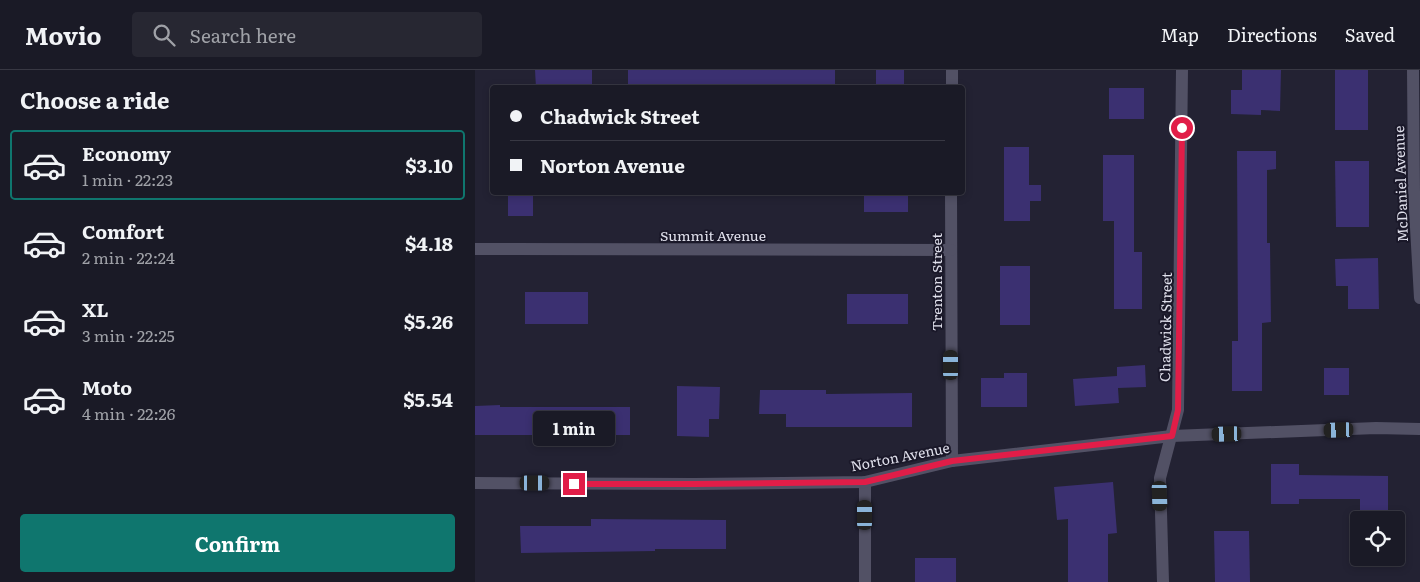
<!DOCTYPE html>
<meta charset="utf-8">
<style>
:root{--surface:#1a1a26;--page:#272732;--text:#f1f3f6;--muted:#9fa1a7;--line:#383843;--accent:#0f766e}
body{margin:0;font-family:Literata,serif;background:var(--page);color:var(--text);height:100vh;display:flex;flex-direction:column;font-size:19px;white-space:nowrap}
*{box-sizing:border-box;margin:0}
p{font-size:16px;color:var(--muted)}
.icon{flex:none;width:28px;height:28px;fill:none;stroke:currentColor;stroke-width:2;stroke-linecap:round;stroke-linejoin:round}
.map{position:relative;flex:1;overflow:hidden}
.sheet{display:flex;flex-direction:column;background:var(--surface);width:475px}
.sheet>*{flex:none}
.top-card{position:absolute;left:15px;top:15px;width:475px;height:110px;border-radius:5px;box-shadow:0 2px 8px #0003,0 0 0 1px var(--line);display:grid;align-content:center;height:110px;padding:0 20px;background:var(--surface)}
.fabs{position:absolute;left:875px;top:441px;display:grid;gap:10px}
.fabs a{display:grid;place-items:center;width:55px;height:55px;border-radius:5px;background:var(--surface);box-shadow:0 2px 8px #0003,0 0 0 1px var(--line);font-size:25px}
.end{position:absolute;width:22px;height:22px;margin:-11px;border:6px solid #e11d48;background:#fff;box-shadow:0 0 0 2px #fff}
.from{border-radius:50%}
.bubble{position:absolute;height:35px;border-radius:5px;background:var(--surface);box-shadow:0 2px 8px #0003,0 0 0 1px var(--line);font-size:16px;font-weight:700;line-height:35px;text-align:center}
.car{position:absolute;width:15px;height:30px;margin:-15px -8px;border-radius:6px;box-shadow:0 0 4px 1px #0007;background:linear-gradient(#222 24%,#8ab4d8 0 40%,#222 0 76%,#8ab4d8 0 86%,#222 0)}
.top-card b{display:flex;align-items:center;gap:18px;height:48px;font-size:19px}
.top-card b+b{border-top:1px solid var(--line)}
.top-card i{width:12px;height:12px;background:var(--text)}
ul{padding:0;list-style:none}
li{display:flex;align-items:center;gap:15px;height:70px;margin:0 10px 8px;padding:0 10px;border:2px solid transparent;border-radius:5px}
li div{flex:1}
li b{display:block;font-size:19px}
li em{font-style:normal;font-weight:700}
li.on{border-color:var(--accent)}
li>.icon{width:45px;height:45px;stroke-width:1.5}
h2{padding:0 20px;font-size:22px;line-height:60px}
.action{display:flex;gap:10px;margin-top:auto;padding:10px 20px}
.action a{flex:1;height:58px;border-radius:5px;background:var(--accent);color:#fff;font-size:20px;font-weight:700;line-height:58px;text-align:center}
header{display:flex;align-items:center;gap:30px;box-sizing:border-box;height:70px;padding:0 25px;background:var(--surface);border-bottom:1px solid var(--line)}
header strong{font-size:24px}
nav{display:flex;gap:28px;margin-inline-start:auto;font-size:18px}
.search{width:350px;height:45px;background:var(--page);display:flex;align-items:center;gap:12px;box-sizing:border-box;padding:0 18px;border-radius:5px;color:var(--muted);font-size:19px}
main{display:flex;flex:1;min-height:0}
.map>svg:first-child{display:block}
</style>
<header>
<strong>Movio</strong>
<div class="search"><svg class="icon" aria-label="search" viewBox="0 0 24 24"><circle cx="10" cy="10" r="6"/><path d="M15 15l6 6"/></svg>Search here</div>
<nav><a>Map</a><a>Directions</a><a>Saved</a></nav>
</header>
<main>
<section class="sheet">
<h2>Choose a ride</h2>
<ul>
<li class="on"><svg class="icon" aria-label="car" viewBox="0 0 24 24"><path d="M5 17H2v-5l4-1 3-4h7l3 4 3 1v5h-3M9 17h6M6 11h13"/><circle cx="7" cy="17" r="2"/><circle cx="17" cy="17" r="2"/></svg><div><b>Economy</b><p>1 min · 22:23</p></div><em>$3.10</em></li>
<li><svg class="icon" aria-label="car" viewBox="0 0 24 24"><path d="M5 17H2v-5l4-1 3-4h7l3 4 3 1v5h-3M9 17h6M6 11h13"/><circle cx="7" cy="17" r="2"/><circle cx="17" cy="17" r="2"/></svg><div><b>Comfort</b><p>2 min · 22:24</p></div><em>$4.18</em></li>
<li><svg class="icon" aria-label="car" viewBox="0 0 24 24"><path d="M5 17H2v-5l4-1 3-4h7l3 4 3 1v5h-3M9 17h6M6 11h13"/><circle cx="7" cy="17" r="2"/><circle cx="17" cy="17" r="2"/></svg><div><b>XL</b><p>3 min · 22:25</p></div><em>$5.26</em></li>
<li><svg class="icon" aria-label="car" viewBox="0 0 24 24"><path d="M5 17H2v-5l4-1 3-4h7l3 4 3 1v5h-3M9 17h6M6 11h13"/><circle cx="7" cy="17" r="2"/><circle cx="17" cy="17" r="2"/></svg><div><b>Moto</b><p>4 min · 22:26</p></div><em>$5.54</em></li>
</ul>
<div class="action"><a>Confirm</a></div>
</section>
<div class="map">
<svg width="945" height="512" viewBox="0 0 945 512">
<rect width="100%" height="100%" fill="#232233"/>
<g fill="#3b3071">
<polygon points="60,0 117,0 117,18 61,18"/>
<rect x="153" y="0" width="207" height="18"/>
<rect x="401" y="0" width="28" height="18"/>
<polygon points="767,0 806,0 805,41 786,40 786,45 756,44 756,20 767,20"/>
<rect x="860" y="0" width="33" height="60"/>
<rect x="634" y="18" width="35" height="31"/>
<polygon points="529,77 554,77 554,115 566,115 566,131 555,131 555,151 529,151"/>
<polygon points="762,81 801,81 801,99 792,100 792,173 795,173 796,252 787,253 787,321 757,321 757,271 763,271"/>
<polygon points="628,85 659,85 659,182 667,182 667,239 639,239 639,151 628,151"/>
<polygon points="860,91 894,91 894,157 861,157"/>
<rect x="33" y="122" width="25" height="24"/>
<rect x="389" y="122" width="44" height="20"/>
<polygon points="903,188 904,239 873,239 873,216 861,216 860,189"/>
<rect x="525" y="196" width="30" height="59"/>
<rect x="50" y="222" width="63" height="32"/>
<rect x="372" y="224" width="61" height="30"/>
<polygon points="670,295 671,317 643,318 644,333 600,336 598,309 642,306 642,297"/>
<rect x="849" y="298" width="25" height="27"/>
<polygon points="529,303 552,303 552,337 506,337 506,308 529,308"/>
<polygon points="202,316 245,317 244,349 234,349 234,367 202,366"/>
<polygon points="285,320 351,320 351,324 437,323 437,357 311,357 311,344 284,344"/>
<polygon points="25,335 25,337 155,337 155,365 0,365 0,336"/>
<polygon points="796,394 824,394 824,405 913,406 913,450 885,450 885,429 824,429 824,434 796,434"/>
<polygon points="638,412 642,463 633,464 633,512 593,512 593,449 582,450 579,417"/>
<polygon points="116,449 251,450 251,479 180,479 180,481 46,483 45,456 116,456"/>
<polygon points="739,461 774,461 775,512 740,512"/>
<rect x="440" y="488" width="41" height="24"/>
</g>
<g fill="none" stroke-linecap="round" stroke-linejoin="round">
<g stroke="#525165" stroke-width="12">
<polyline points="938,0 939,122 945,228"/>
<polyline points="477,18 477,0"/>
<polyline points="476,122 477,391"/>
<polyline points="0,179 476,180"/>
<polyline points="390,412 390,512"/>
<polyline points="0,413 219,414 390,412 477,391 697,366 901,358 945,359"/>
<polyline points="688,512 685,408 703,340 707,0"/>
</g>
</g>
<g fill="none" stroke-linecap="round" stroke-linejoin="round">
<polyline stroke="#e11d48" stroke-width="6" points="99,414 219,414 390,412 477,391 697,366 703,340 707,58"/>
</g>
<g text-anchor="middle" dominant-baseline="central" stroke-width="4" stroke-linejoin="round" paint-order="stroke">
<g font-size="14" fill="#e0e0ec" stroke="#1a1829">
<text transform="translate(925 114) rotate(-92)">McDaniel Avenue</text>
<text x="238" y="165">Summit Avenue</text>
<text transform="translate(461 212) rotate(-90)">Trenton Street</text>
<text transform="translate(690 257) rotate(-89)">Chadwick Street</text>
<text transform="translate(425 386) rotate(-11)">Norton Avenue</text>
</g>
</g>
</svg>
<div class="fabs">
<a><svg class="icon" aria-label="locate" viewBox="0 0 24 24"><circle cx="12" cy="12" r="6"/><path d="M12 2v4M12 18v4M2 12h4M18 12h4"/></svg></a>
</div>
<i class="end from" style="left:707px;top:58px"></i>
<i class="end" style="left:99px;top:414px"></i>
<div class="bubble" style="left:58px;top:341px;width:82px">1 min</div>
<i class="car" style="left:476px;top:295px;rotate:0deg"></i>
<i class="car" style="left:864px;top:360px;rotate:268deg"></i>
<i class="car" style="left:752px;top:364px;rotate:268deg"></i>
<i class="car" style="left:60px;top:413px;rotate:90deg"></i>
<i class="car" style="left:685px;top:426px;rotate:178deg"></i>
<i class="car" style="left:390px;top:445px;rotate:0deg"></i>
<div class="top-card">
<b><i class="from"></i>Chadwick Street</b>
<b><i></i>Norton Avenue</b>
</div>
</div>
</main>
